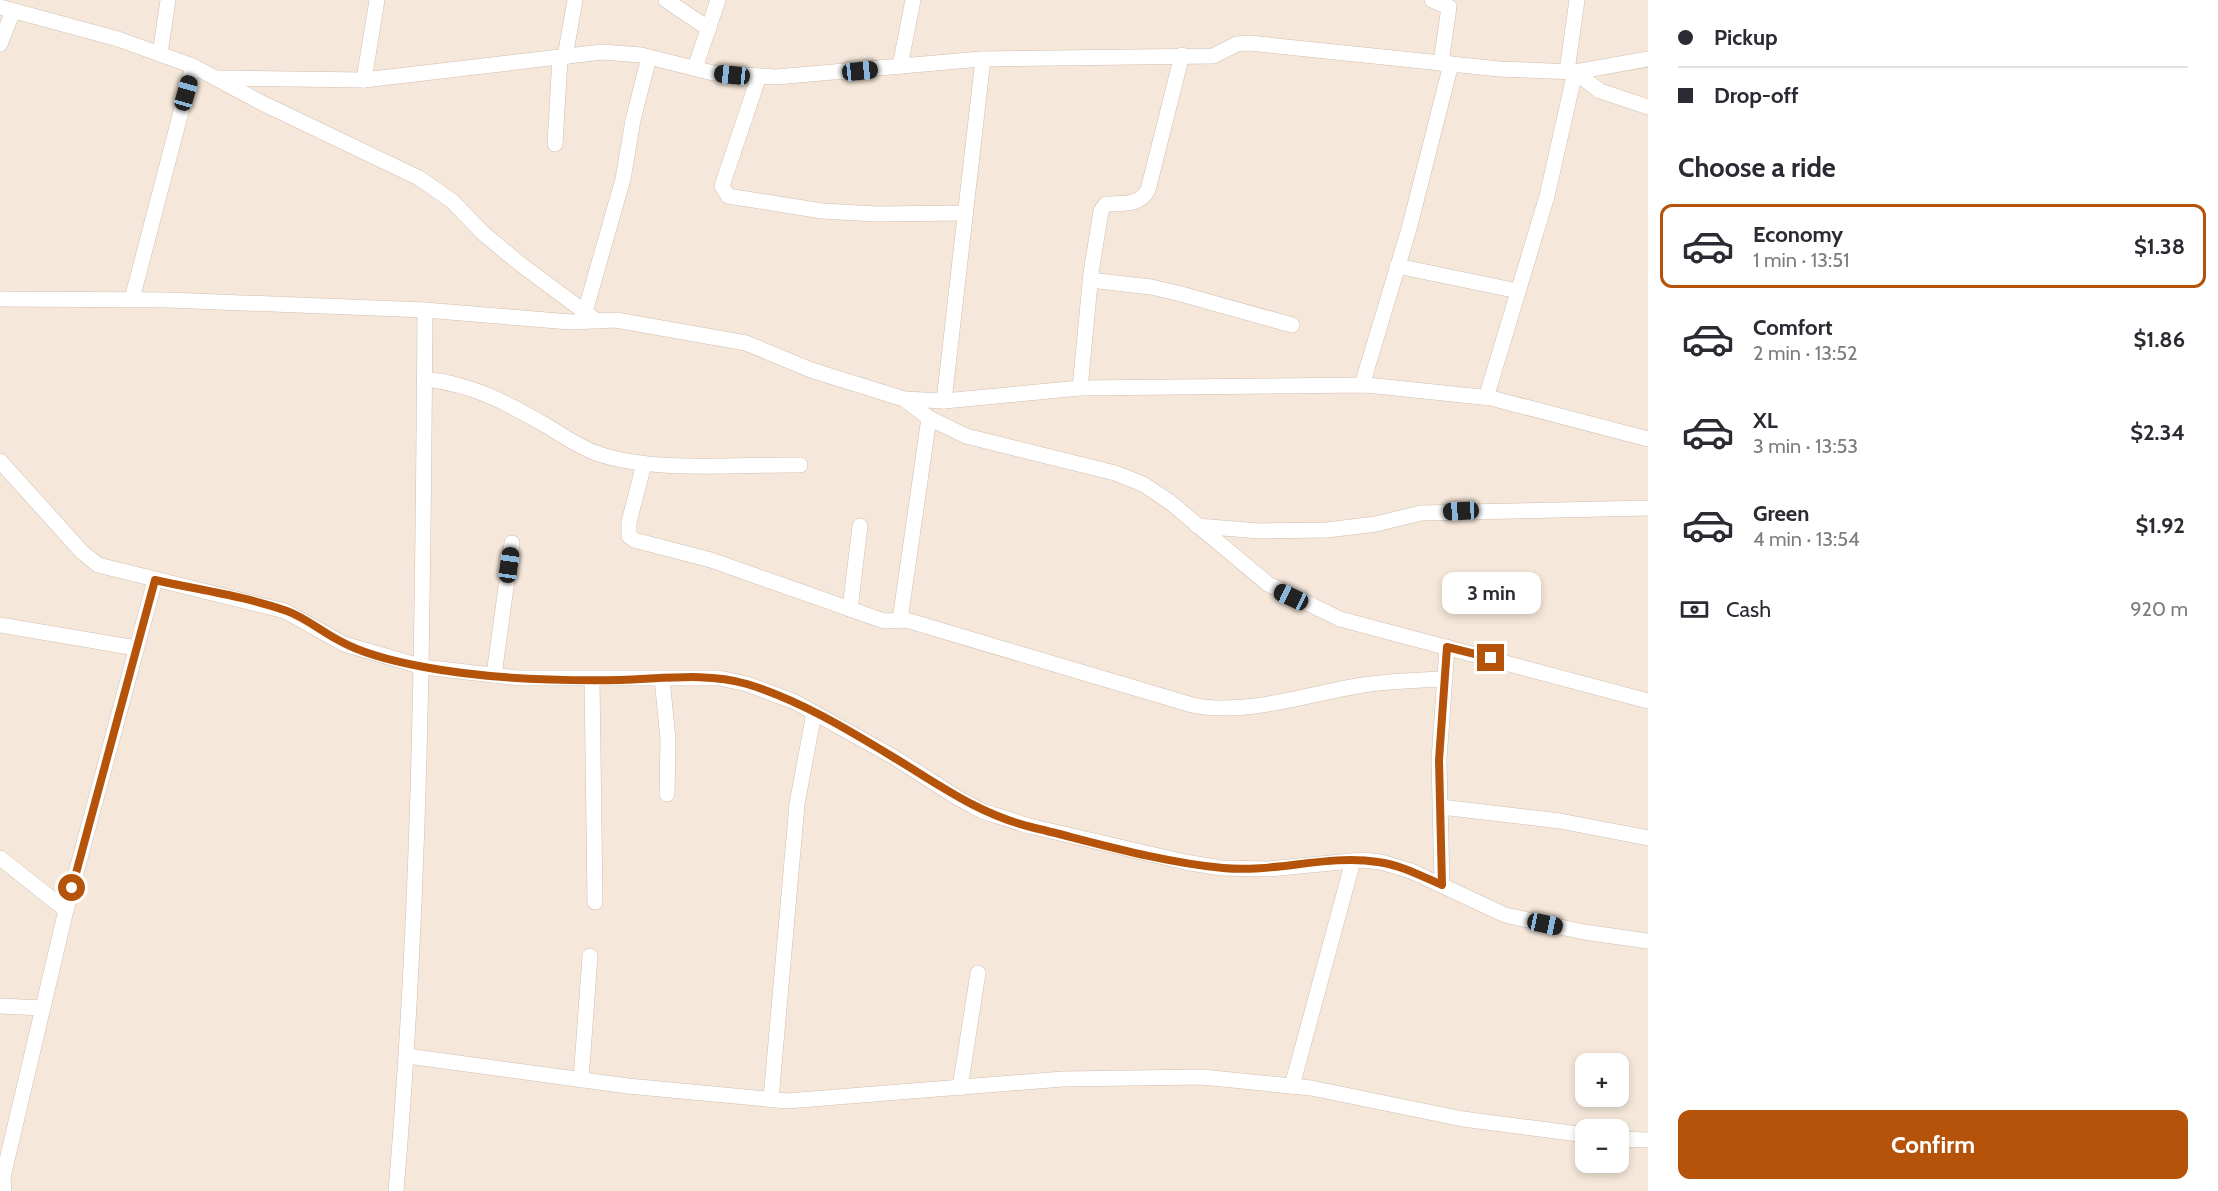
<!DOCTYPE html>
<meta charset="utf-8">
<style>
:root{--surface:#fff;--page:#f7f7f7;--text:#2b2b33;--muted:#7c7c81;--line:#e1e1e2;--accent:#b45309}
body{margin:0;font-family:Cabin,sans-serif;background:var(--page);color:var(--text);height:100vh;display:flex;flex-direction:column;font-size:22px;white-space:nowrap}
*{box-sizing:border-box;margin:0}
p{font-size:20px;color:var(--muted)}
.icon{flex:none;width:33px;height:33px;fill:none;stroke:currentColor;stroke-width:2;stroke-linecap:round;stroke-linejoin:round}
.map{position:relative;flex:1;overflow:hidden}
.drawer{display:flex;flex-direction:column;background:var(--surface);width:570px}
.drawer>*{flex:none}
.hud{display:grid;align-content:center;height:132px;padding:0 30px;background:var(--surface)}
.buttons{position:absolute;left:1575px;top:1053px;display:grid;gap:12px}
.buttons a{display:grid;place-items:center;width:54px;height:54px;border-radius:12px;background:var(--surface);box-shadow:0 3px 9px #0003;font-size:30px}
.end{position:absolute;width:27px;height:27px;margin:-14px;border:8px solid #b45309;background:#fff;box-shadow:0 0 0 3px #fff}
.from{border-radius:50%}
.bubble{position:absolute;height:42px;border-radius:12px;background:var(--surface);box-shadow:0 3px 9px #0003;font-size:20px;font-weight:700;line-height:42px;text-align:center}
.car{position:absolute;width:18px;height:36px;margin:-18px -9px;border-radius:8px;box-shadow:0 0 4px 2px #0007;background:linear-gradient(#222 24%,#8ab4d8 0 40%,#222 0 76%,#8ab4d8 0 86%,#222 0)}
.hud b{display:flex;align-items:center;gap:21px;height:57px;font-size:22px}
.hud b+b{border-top:2px solid var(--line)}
.hud i{width:15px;height:15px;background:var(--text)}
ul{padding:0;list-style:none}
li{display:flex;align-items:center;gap:18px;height:84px;margin:0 12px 9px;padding:0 18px;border:3px solid transparent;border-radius:12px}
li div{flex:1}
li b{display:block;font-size:22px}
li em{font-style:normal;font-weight:700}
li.current{border-color:var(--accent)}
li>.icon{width:54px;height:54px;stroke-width:1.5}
h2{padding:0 30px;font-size:27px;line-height:72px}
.pay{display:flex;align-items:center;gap:15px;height:66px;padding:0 30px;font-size:22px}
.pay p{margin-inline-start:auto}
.cta{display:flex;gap:12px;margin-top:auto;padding:12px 30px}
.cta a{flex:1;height:69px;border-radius:12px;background:var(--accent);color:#fff;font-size:24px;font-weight:700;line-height:69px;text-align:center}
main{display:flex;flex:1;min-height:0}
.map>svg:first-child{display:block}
</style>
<main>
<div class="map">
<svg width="1648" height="1191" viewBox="0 0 1648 1191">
<rect width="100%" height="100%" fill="#fdf6ec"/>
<path fill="#f5e8da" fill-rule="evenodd" d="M0,0H1648V1191H0ZM1586,1064H1618V1096H1586ZM1586,1130H1618V1162H1586Z"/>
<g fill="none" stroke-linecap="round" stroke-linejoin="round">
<defs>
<g id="minor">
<polyline points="666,0 709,29"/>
<polyline points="1432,0 1449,7 1441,63"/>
<polyline points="0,7 118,39 193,66 260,102 419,178 452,201 484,234 519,263 597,321"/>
<polyline points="0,44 13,11"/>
<polyline points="160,54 168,0"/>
<polyline points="565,57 575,0"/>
<polyline points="900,66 913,0"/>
<polyline points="695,68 718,0"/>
<polyline points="1567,71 1577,0"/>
<polyline points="759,76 722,186 728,196 822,211 876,214 966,213"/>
<polyline points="216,78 364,80 602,52 641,55 713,73 776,77 981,59 1213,56 1237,44 1249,43 1499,69 1575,72 1648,59"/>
<polyline points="364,80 377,0"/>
<polyline points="555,144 560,58"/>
<polyline points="1397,266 1518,291"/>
<polyline points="1090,280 1151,287 1181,294 1292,325"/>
<polyline points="0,299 168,300 425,310 570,322 616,320 746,343 811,370 904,399 944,401 1080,388 1367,385 1491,398 1648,439"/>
<polyline points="132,299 193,66"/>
<polyline points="585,312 623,179 633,120 649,57"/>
<path d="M424,379C473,384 505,402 547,426C564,436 580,448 599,454C654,473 741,464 800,465"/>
<polyline points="1362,385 1409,229 1451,64"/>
<path d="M1080,388L1091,273L1101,211L1106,204C1123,203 1139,206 1148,190L1182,55"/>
<polyline points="1486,398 1547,196 1575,72 1600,91 1648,107"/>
<polyline points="904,399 929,418 966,436 1115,473 1143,484 1170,502 1268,584 1340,619 1648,701"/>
<polyline points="944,401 983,59"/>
<polyline points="0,461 82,552 98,565 285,611 344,644 423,667 519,678 719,678 747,684 795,702 892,756 958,798 982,811 1029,826 1185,862 1221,868 1269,869 1362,860 1381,862 1411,871 1505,915 1584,932 1648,941"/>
<path d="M644,464L629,522V536L634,540L711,560L884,621L906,620L1192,705C1245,716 1304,695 1357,686C1386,681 1415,680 1445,679"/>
<polyline points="1197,526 1260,531 1327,530 1376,524 1421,513 1648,508"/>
<polyline points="850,609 860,526"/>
<polyline points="900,620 929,418"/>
<polyline points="0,625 136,648"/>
<polyline points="494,675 512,543"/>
<polyline points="662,678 668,740 667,794"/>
<polyline points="592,679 595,902"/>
<polyline points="1441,807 1560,821 1648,838"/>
<polyline points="0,858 66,910"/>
<polyline points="1442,885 1439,760 1447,647"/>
<polyline points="0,1006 43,1008"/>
<polyline points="407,1056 628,1086 787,1101 1063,1079 1202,1077 1311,1088 1463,1119 1586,1135"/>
<polyline points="581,1080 590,956"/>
<polyline points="1292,1086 1353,861"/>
<polyline points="960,1088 978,973"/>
<polyline points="771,1099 797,804 814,713"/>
<polyline points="1618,1139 1648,1140"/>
<polyline points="4,1191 3,1177 66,910 155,580"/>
<path d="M396,1191C421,898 423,604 425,310"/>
</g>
</defs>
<use href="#minor" stroke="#d1beb0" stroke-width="16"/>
<use href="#minor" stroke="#fff" stroke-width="15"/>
</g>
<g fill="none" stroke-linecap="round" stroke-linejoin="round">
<path stroke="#b45309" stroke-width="8" d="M72,888L155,580C199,590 245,596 287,611C306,618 322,632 340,641C363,654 397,662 424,667C487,679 555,681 620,680C662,679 706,672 747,684C799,700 847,729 893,757C938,784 978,814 1031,827C1093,842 1159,862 1223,868C1275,873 1327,854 1378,862C1401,865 1421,876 1442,885L1439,760L1447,647L1491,658"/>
</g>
</svg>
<div class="buttons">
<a>+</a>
<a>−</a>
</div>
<i class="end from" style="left:72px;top:888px"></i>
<i class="end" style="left:1491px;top:658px"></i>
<div class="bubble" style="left:1442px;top:572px;width:99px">3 min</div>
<i class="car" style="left:860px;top:71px;rotate:84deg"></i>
<i class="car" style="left:732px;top:75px;rotate:276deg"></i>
<i class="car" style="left:186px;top:93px;rotate:16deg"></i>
<i class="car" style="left:1461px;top:511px;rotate:267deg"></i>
<i class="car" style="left:509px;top:565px;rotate:8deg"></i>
<i class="car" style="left:1291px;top:597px;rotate:295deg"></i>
<i class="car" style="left:1545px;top:924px;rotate:102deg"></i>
</div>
<section class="drawer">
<div class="hud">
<b><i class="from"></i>Pickup</b>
<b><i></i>Drop-off</b>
</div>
<h2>Choose a ride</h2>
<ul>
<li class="current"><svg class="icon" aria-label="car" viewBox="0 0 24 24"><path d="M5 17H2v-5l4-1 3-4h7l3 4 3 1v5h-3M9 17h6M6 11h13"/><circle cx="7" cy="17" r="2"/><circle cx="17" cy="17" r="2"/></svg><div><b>Economy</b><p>1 min · 13:51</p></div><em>$1.38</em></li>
<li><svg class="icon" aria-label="car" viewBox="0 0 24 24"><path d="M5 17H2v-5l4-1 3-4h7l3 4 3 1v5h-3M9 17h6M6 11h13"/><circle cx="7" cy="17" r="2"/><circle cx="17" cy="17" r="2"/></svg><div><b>Comfort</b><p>2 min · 13:52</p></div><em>$1.86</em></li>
<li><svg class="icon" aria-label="car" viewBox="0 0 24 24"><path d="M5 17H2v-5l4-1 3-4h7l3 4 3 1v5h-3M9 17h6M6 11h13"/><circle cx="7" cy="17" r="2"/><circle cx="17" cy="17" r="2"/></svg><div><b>XL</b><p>3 min · 13:53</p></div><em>$2.34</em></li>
<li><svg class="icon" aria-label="car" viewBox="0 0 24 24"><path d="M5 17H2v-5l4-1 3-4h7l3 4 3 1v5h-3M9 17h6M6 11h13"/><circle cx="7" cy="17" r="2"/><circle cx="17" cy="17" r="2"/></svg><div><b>Green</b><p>4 min · 13:54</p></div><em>$1.92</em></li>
</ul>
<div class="pay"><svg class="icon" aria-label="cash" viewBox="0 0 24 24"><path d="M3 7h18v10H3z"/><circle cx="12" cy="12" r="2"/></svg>Cash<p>920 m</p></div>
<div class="cta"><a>Confirm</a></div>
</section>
</main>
